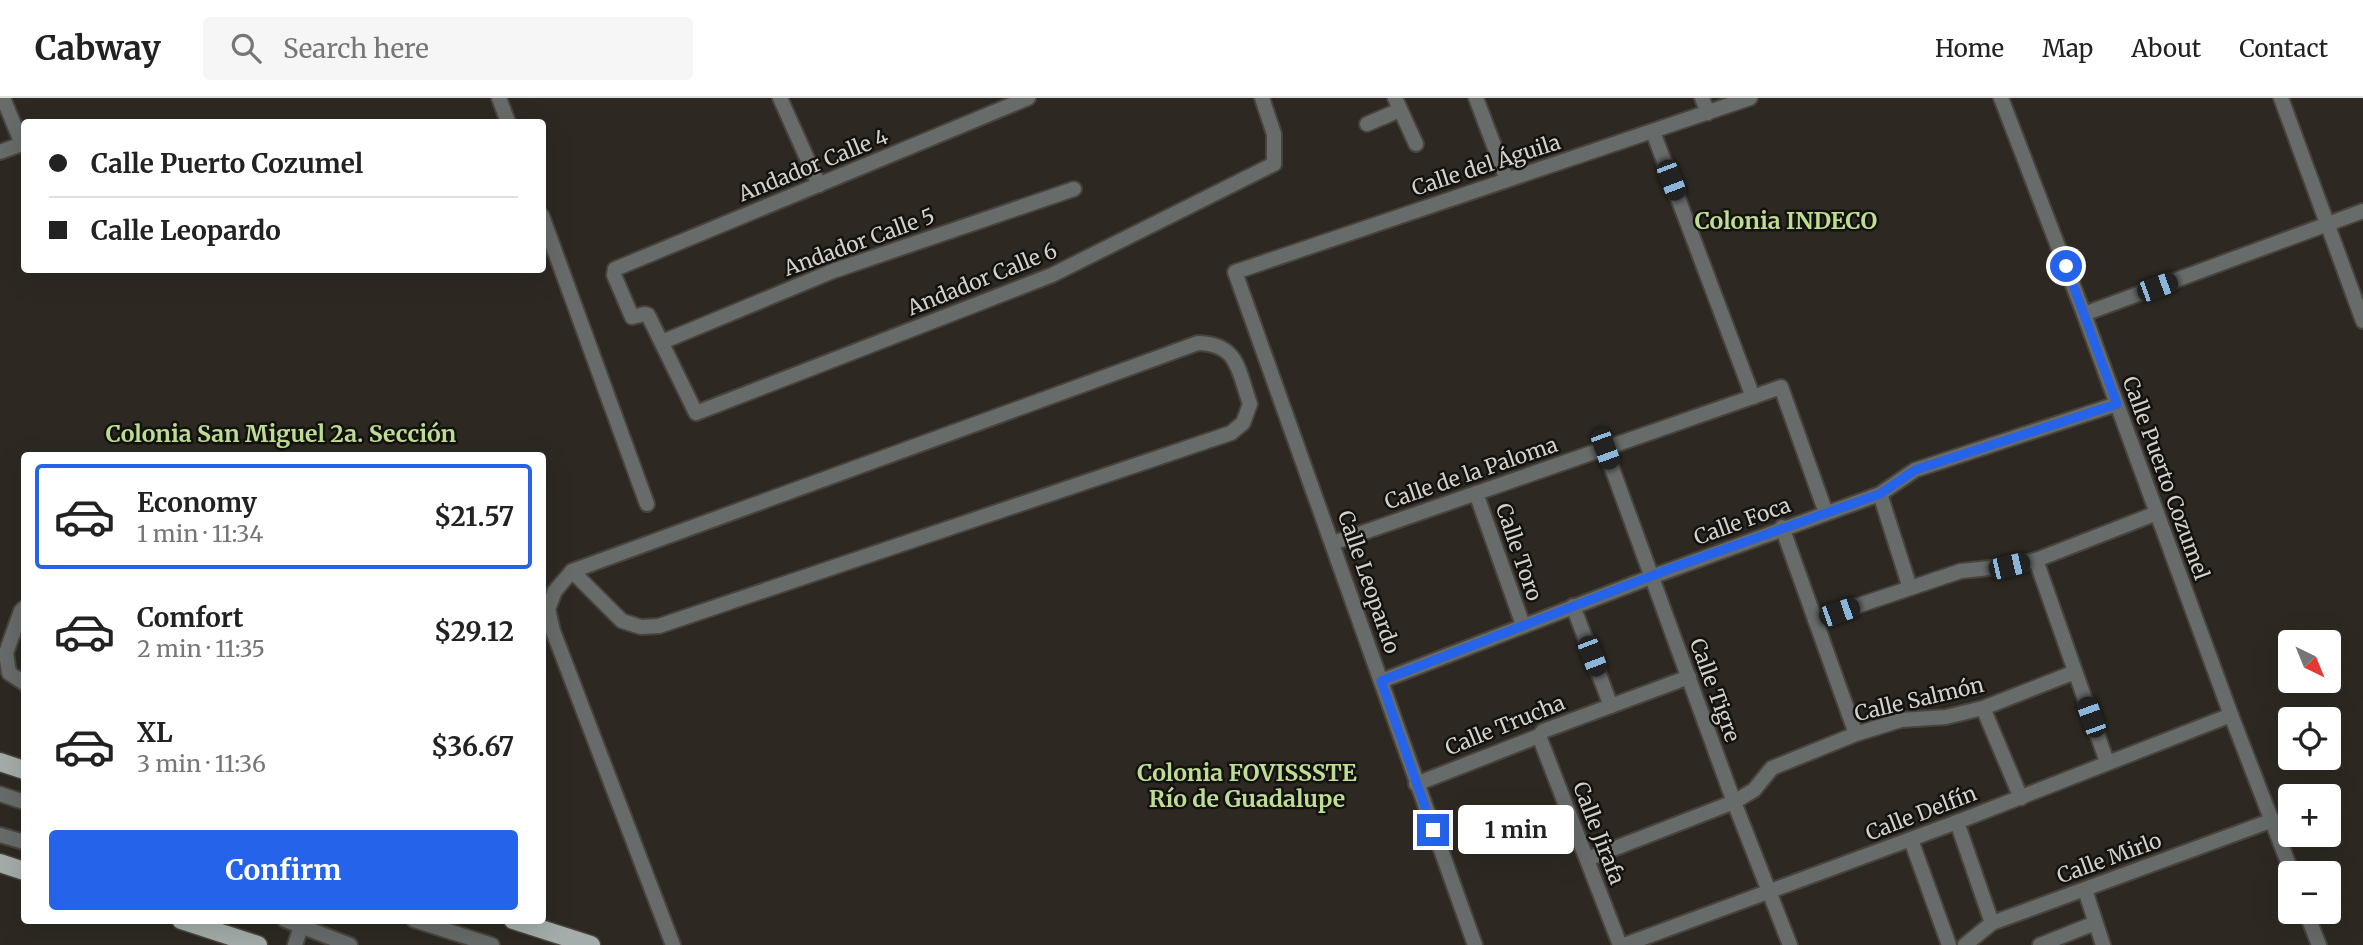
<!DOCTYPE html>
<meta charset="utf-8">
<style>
:root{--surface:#fff;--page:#f6f6f6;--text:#222;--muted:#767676;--line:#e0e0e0;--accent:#2563eb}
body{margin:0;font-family:Merriweather,serif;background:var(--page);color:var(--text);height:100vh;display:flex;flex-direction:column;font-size:26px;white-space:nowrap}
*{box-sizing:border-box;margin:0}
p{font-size:23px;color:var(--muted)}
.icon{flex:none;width:38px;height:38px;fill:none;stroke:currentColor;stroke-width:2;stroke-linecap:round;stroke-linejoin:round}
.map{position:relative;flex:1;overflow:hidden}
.sheet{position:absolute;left:21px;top:354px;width:525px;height:472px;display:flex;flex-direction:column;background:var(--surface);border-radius:7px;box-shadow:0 7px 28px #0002}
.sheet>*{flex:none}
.hud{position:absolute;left:21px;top:21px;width:525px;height:154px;border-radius:7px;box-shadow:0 7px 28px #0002;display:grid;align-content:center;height:154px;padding:0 28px;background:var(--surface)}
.needle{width:46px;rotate:137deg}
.tools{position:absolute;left:2278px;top:532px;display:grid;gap:14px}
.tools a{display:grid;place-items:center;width:63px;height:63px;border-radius:7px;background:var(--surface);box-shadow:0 7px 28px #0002;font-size:35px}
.end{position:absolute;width:32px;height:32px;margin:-16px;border:9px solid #2563eb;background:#fff;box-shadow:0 0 0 4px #fff}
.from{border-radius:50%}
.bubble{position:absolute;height:49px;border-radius:7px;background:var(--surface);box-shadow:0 7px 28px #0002;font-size:23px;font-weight:700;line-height:49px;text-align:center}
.car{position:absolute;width:21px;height:42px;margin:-21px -10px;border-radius:9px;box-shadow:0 0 5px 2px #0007;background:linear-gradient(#222 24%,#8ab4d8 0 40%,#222 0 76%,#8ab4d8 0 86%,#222 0)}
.hud b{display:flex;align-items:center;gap:24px;height:66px;font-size:26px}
.hud b+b{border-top:2px solid var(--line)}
.hud i{width:18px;height:18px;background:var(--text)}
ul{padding:12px 0 0;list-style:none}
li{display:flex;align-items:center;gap:21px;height:105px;margin:0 14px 10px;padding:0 14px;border:4px solid transparent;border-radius:7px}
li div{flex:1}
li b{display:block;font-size:26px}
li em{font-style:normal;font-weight:700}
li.active{border-color:var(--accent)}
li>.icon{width:63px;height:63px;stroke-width:1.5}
.primary-button{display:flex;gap:14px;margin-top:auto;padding:14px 28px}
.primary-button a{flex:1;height:80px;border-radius:7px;background:var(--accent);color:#fff;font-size:28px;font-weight:700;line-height:80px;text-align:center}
header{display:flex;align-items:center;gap:42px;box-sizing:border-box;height:98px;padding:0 35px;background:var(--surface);border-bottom:2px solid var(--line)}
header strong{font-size:33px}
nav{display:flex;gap:38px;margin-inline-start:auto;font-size:24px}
.search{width:490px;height:63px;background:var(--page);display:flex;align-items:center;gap:18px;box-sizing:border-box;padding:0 24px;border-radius:7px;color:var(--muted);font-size:26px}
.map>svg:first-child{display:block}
</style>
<header>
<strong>Cabway</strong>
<div class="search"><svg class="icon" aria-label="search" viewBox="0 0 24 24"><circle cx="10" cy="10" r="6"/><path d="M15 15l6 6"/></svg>Search here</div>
<nav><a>Home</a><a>Map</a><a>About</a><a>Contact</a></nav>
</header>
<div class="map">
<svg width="2363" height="847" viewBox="0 0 2363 847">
<rect width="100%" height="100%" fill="#2d2922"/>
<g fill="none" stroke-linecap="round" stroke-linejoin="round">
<defs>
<g id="lane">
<path d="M572,473L622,523L641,529L659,528L1231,335L1243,325L1250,306C1238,273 1239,246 1198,245L572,473L555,493L548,511L553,533L673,847"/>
<polyline points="24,510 21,513 6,555 9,575 24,585"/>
<polyline points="0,696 24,704"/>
<polyline points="0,737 24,744"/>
<polyline points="285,822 350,847"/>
<polyline points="414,822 492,847"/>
</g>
<g id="street">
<polyline points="499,0 508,24"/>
<polyline points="780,0 819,87"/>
<polyline points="1028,0 615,171 614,177 632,219 645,216 648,217 696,315 1052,177 1274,66 1274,36 1262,0"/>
<polyline points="1395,0 1416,46"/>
<polyline points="1476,0 1507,82"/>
<polyline points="1702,0 1708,15"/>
<polyline points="2001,0 2084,216 2231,617 2292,775"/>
<polyline points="2281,0 2363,223"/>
<polyline points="1367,26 1400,12"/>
<polyline points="1653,34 1753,299"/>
<polyline points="0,54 22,46 3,0"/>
<polyline points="542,118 647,406"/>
<polyline points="2084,216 2363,113"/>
<polyline points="662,244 833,173 1074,91"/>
<polyline points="1605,351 1734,704 1790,847"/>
<polyline points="1476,395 1523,527"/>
<polyline points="1880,396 1910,490"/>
<polyline points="1782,429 1856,636"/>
<polyline points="1333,445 1781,289 1826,415"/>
<polyline points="2036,462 2107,664"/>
<polyline points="1573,508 1611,608"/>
<polyline points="1815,522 1961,473 2009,468 2036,462 2157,415"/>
<polyline points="1381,583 1651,479 1880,396 1915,372 2117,306"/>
<polyline points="1983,610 2021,700"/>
<polyline points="1539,638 1620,847"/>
<polyline points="1416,686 1539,638 1543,633 1689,579"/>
<polyline points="1957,724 1992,825"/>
<polyline points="1911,742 1949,847"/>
<polyline points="1587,761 1734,704 1754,692 1772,670 1856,636 1901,622 1946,619 1983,610 2075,574"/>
<polyline points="2085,792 2103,847"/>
<polyline points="2306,814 2319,847"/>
<polyline points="295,847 303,822"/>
<polyline points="1475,847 1235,174 1750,0"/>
<polyline points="1624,847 1957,724 2231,617"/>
<polyline points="1965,847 1992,825 2273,722"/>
<polyline points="2040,847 2095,825"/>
</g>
<g id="primary">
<polyline points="0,664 24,672"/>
<polyline points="0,765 24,773"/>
<polyline points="181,822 258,847"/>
<polyline points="513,822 591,847"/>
</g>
</defs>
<use href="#lane" stroke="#48443d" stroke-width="18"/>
<use href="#street" stroke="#48443d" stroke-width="18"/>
<use href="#primary" stroke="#48443d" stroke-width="21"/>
<use href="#lane" stroke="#676b69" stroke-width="14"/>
<use href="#street" stroke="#676b69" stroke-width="14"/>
<use href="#primary" stroke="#a4ada9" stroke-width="18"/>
</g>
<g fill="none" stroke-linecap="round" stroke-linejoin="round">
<polyline stroke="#2563eb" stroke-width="9" points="1433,732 1381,583 1672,470 1880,396 1915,372 2117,306 2066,168"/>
</g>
<g text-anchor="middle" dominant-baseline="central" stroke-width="5" stroke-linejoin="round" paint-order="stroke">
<g font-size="21" fill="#d3d1cd" stroke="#14120f">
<text transform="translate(813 67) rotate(-22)">Andador Calle 4</text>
<text transform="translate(1486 67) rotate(-18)">Calle del Águila</text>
<text transform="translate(859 144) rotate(-20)">Andador Calle 5</text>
<text transform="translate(982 181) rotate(-22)">Andador Calle 6</text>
<text transform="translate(1471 375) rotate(-19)">Calle de la Paloma</text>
<text transform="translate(2166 380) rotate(70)">Calle Puerto Cozumel</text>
<text transform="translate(1742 423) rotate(-20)">Calle Foca</text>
<text transform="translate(1519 454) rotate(71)">Calle Toro</text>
<text transform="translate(1369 484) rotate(71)">Calle Leopardo</text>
<text transform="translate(1715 592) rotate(70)">Calle Tigre</text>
<text transform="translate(1919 601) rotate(-13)">Calle Salmón</text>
<text transform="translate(1505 627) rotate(-22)">Calle Trucha</text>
<text transform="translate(1921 715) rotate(-21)">Calle Delfín</text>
<text transform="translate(1599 735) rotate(69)">Calle Jirafa</text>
<text transform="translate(2109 760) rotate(-20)">Calle Mirlo</text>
</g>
<g font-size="23" font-weight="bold" fill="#bedc94" stroke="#14120f">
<text x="1786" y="122">Colonia INDECO</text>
<text x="281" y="335">Colonia San Miguel 2a. Sección</text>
<text x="1247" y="674">Colonia FOVISSSTE<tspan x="1247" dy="26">Río de Guadalupe</tspan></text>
</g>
</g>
</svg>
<div class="tools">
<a><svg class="needle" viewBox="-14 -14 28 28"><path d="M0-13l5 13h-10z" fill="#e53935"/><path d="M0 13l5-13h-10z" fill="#767676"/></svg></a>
<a><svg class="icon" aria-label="locate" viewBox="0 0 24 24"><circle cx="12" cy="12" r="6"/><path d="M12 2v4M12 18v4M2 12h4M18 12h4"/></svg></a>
<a>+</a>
<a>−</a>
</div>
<i class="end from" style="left:2066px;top:168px"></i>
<i class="end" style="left:1433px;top:732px"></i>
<div class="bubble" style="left:1458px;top:707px;width:116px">1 min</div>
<i class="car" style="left:1671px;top:82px;rotate:159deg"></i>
<i class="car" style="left:2157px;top:189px;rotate:70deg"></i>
<i class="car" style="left:1605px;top:351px;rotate:160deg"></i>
<i class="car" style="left:2009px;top:468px;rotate:77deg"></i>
<i class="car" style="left:1839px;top:514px;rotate:71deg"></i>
<i class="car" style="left:1592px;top:558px;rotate:159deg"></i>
<i class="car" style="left:2091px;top:619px;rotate:340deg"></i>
<div class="hud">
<b><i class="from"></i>Calle Puerto Cozumel</b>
<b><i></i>Calle Leopardo</b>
</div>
<section class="sheet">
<ul>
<li class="active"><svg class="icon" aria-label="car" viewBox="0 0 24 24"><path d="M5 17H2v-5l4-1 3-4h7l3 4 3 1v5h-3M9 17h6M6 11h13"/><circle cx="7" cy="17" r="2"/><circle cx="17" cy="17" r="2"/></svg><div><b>Economy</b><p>1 min · 11:34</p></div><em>$21.57</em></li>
<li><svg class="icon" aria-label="car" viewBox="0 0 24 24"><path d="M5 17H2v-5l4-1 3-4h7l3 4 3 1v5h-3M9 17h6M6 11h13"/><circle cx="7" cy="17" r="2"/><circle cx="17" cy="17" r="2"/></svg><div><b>Comfort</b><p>2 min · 11:35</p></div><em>$29.12</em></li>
<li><svg class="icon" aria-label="car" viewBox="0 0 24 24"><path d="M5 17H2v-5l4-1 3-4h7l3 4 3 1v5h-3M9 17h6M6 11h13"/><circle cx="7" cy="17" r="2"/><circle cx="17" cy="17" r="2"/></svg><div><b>XL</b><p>3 min · 11:36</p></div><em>$36.67</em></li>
</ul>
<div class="primary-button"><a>Confirm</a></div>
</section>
</div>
